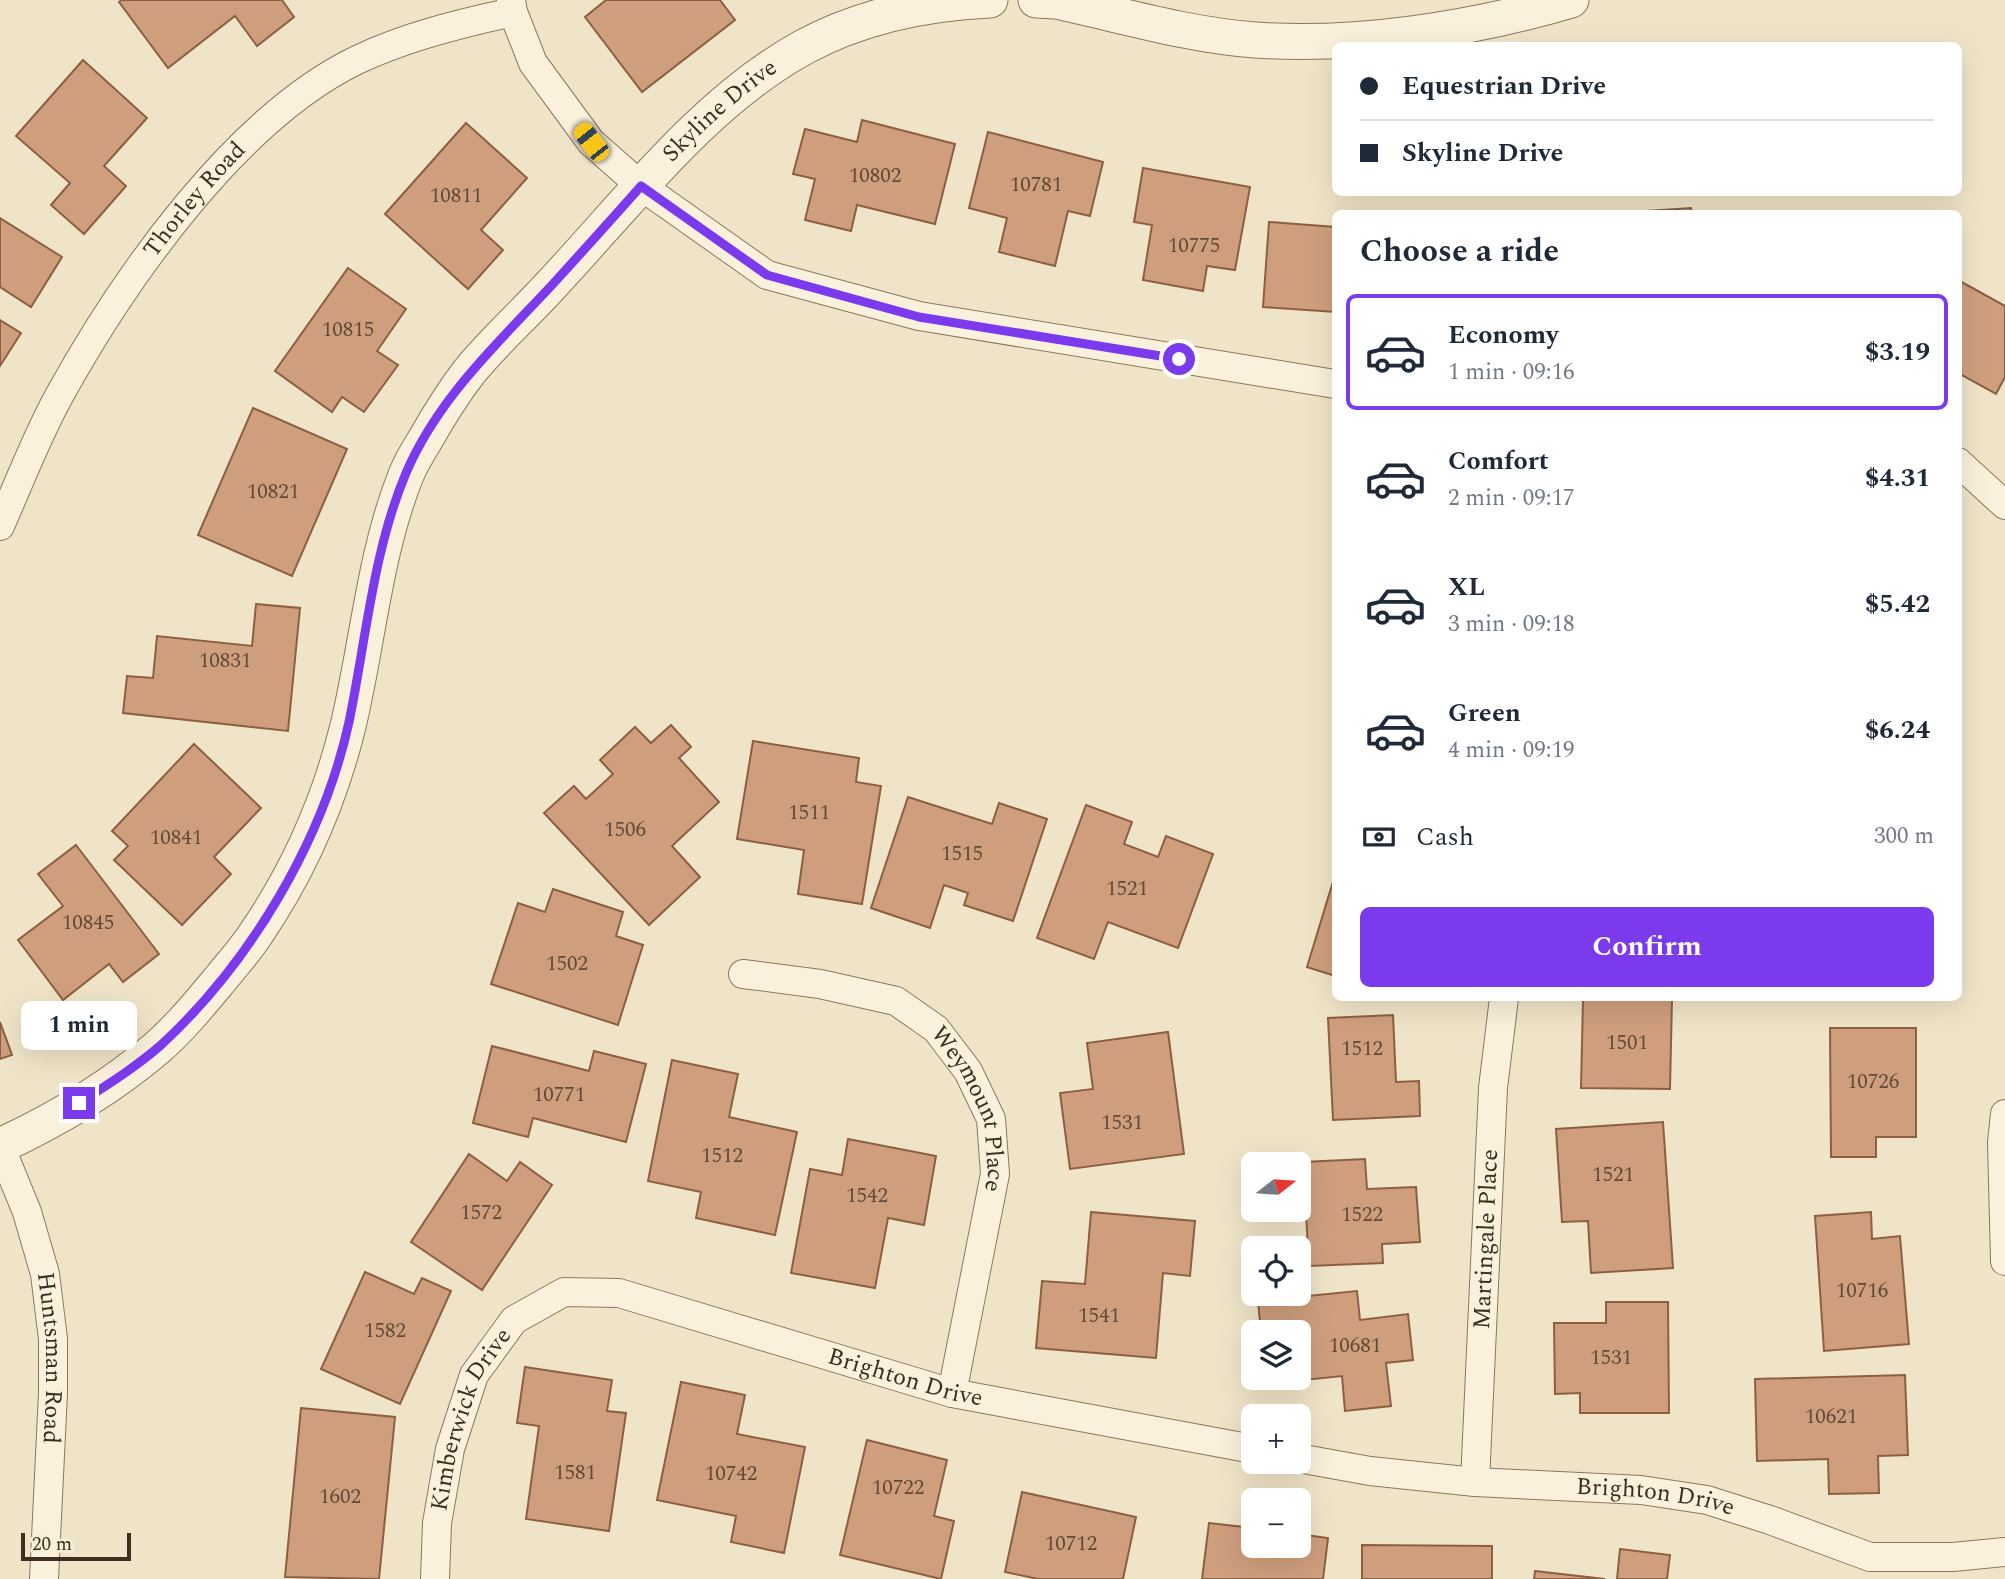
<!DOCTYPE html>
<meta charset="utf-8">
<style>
:root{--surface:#fff;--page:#f6f6f7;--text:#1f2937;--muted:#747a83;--line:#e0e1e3;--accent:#7c3aed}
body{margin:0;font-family:Spectral,serif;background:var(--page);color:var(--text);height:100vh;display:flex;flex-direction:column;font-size:26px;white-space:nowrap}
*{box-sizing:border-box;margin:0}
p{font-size:23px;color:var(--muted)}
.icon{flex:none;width:38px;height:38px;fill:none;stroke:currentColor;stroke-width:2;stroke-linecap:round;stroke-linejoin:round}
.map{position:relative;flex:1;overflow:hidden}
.details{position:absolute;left:1332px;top:210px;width:630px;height:791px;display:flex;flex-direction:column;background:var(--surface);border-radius:10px;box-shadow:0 7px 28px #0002}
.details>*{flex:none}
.guide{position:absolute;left:1332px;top:42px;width:630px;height:154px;border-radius:10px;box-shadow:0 7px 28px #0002;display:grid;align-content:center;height:154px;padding:0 28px;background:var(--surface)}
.needle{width:46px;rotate:73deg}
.fabs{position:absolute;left:1241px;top:1152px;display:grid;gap:14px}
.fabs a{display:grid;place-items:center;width:70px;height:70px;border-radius:10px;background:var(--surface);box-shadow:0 7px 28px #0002;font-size:35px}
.scale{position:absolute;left:21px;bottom:18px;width:110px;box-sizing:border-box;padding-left:7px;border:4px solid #3d2e20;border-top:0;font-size:19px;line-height:24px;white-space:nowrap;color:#3d2e20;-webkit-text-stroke:5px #f7eed8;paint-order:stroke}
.end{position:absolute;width:32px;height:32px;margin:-16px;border:9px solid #7c3aed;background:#fff;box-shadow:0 0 0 4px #fff}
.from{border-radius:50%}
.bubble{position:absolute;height:49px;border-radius:10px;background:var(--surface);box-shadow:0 7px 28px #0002;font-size:23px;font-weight:700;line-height:49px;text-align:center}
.car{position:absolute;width:21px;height:42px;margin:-21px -10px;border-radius:9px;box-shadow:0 0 5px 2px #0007;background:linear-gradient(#f5c518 24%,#345 0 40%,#f5c518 0 76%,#345 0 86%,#f5c518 0)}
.guide b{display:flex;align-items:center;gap:24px;height:66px;font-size:26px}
.guide b+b{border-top:2px solid var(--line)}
.guide i{width:18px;height:18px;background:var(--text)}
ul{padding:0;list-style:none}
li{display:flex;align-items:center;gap:21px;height:116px;margin:0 14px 10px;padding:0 14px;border:4px solid transparent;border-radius:10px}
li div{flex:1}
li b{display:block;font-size:26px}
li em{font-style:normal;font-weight:700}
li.active{border-color:var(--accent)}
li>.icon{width:63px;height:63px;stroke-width:1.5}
h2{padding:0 28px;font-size:32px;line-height:84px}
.pay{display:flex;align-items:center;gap:18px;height:77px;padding:0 28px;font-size:26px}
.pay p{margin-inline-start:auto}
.cta{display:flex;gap:14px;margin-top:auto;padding:14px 28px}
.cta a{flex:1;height:80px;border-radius:10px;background:var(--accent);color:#fff;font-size:28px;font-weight:700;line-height:80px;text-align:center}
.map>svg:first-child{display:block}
</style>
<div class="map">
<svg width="2005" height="1579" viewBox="0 0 2005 1579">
<rect width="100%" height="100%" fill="#f0e4c8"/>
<g fill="#cf9f7d" stroke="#8d5f41" stroke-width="2">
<polygon points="122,0 282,0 294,17 257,46 235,16 168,68 119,2"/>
<polygon points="606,0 720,0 735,20 642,92 585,17"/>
<polygon points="83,60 147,118 104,166 126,186 84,234 51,205 70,183 16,136"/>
<polygon points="862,120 955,144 935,224 857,205 851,231 805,220 815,179 793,174 805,129 857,142"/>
<polygon points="466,123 527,178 481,230 503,250 468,289 385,214"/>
<polygon points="988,132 1103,162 1090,216 1068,211 1055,266 999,252 1007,218 969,208"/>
<polygon points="1143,168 1250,187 1235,270 1207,266 1203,291 1143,280 1152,225 1134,222"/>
<polygon points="1691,208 1692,214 1599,214"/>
<polygon points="1733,211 1773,214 1733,214"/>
<polygon points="0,218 62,257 31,307 0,287"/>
<polygon points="1269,222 1335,227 1335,312 1263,307"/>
<polygon points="348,268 406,309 377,351 398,365 364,412 342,397 332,412 275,371"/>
<polygon points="1958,280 2005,306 2005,377 1996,394 1958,373"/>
<polygon points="0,320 21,333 0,366"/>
<polygon points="253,408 347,449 292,576 198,535"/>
<polygon points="256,604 300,608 288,731 123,713 127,676 153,678 157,636 252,646"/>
<polygon points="671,725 691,747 679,758 719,802 672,846 700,877 649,925 544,813 574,786 586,799 613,774 600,760 635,727 651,743"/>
<polygon points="753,741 859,758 856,782 881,786 862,904 798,894 804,850 737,839"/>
<polygon points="194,744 261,808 214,857 231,874 182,925 114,860 128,846 112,831"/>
<polygon points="908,797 992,824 999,803 1047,819 1013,921 964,905 968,893 944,885 930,928 871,908"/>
<polygon points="1086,805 1132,822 1124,844 1158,857 1166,836 1213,854 1178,948 1108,922 1094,959 1037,938"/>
<polygon points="76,845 159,954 123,982 109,964 63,1000 18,940 63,906 38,874"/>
<polygon points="1335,875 1335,976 1307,967"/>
<polygon points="553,889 623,912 616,936 643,945 618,1025 491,984 518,903 545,912"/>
<polygon points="1583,998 1672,998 1670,1089 1581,1088"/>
<polygon points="1393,1015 1396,1082 1419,1081 1420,1116 1333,1120 1328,1018"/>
<polygon points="0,1022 12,1055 0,1059"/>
<polygon points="1830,1028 1916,1028 1916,1137 1876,1137 1876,1157 1831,1157"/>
<polygon points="1168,1032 1184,1154 1070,1169 1060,1093 1093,1089 1087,1043"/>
<polygon points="492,1046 589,1071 594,1051 646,1064 626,1142 533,1118 528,1137 473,1123"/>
<polygon points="672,1060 738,1074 729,1117 797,1132 775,1235 696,1218 701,1192 648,1181"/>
<polygon points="1663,1122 1673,1268 1591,1273 1588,1221 1562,1222 1556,1129"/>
<polygon points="848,1139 936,1156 924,1225 888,1218 875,1288 791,1273 810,1169 842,1175"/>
<polygon points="469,1154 507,1181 520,1162 552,1185 482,1290 411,1242"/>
<polygon points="1365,1159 1367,1189 1416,1187 1420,1242 1382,1244 1383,1263 1309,1266 1303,1162"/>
<polygon points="1091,1212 1195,1221 1190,1276 1163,1273 1156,1358 1036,1348 1042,1281 1085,1284"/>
<polygon points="1871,1212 1872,1239 1900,1236 1909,1344 1824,1351 1815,1216"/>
<polygon points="365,1272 414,1294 422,1278 451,1291 400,1404 321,1369"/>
<polygon points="1357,1291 1360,1320 1408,1314 1413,1360 1386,1363 1391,1406 1345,1411 1342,1376 1266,1384 1266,1377 1298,1377 1298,1332 1261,1332 1258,1301"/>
<polygon points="1606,1302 1668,1302 1669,1413 1580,1413 1580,1393 1555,1394 1554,1323 1606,1323"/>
<polygon points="525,1367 612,1380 607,1411 626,1413 609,1531 526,1519 539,1426 517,1423"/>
<polygon points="1905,1375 1908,1455 1878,1456 1879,1493 1829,1494 1828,1459 1757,1461 1755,1379"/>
<polygon points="681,1382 745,1395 737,1434 805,1447 784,1553 731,1542 736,1516 657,1500"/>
<polygon points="301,1408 395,1417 379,1579 285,1577"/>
<polygon points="867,1440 947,1460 934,1516 954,1521 941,1579 840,1555"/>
<polygon points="1022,1492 1136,1517 1123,1579 1038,1579 1005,1572"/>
<polygon points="1209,1523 1253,1528 1253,1545 1298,1545 1298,1534 1328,1538 1323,1579 1202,1579"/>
<polygon points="1362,1545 1492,1546 1492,1579 1362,1579"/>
<polygon points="1620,1549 1670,1555 1667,1579 1617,1579"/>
<polygon points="1535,1571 1605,1579 1534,1579"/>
</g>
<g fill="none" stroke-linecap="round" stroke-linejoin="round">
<defs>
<g id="minor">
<polyline points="511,0 513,12 533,63 591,142 641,186 767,275 919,316 1335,384"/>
<polyline points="1958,462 2005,505"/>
<path id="s1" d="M0,526C19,483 36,438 59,396C123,280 235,119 357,60C405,37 461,23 513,12"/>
<path id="s2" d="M743,974L820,984L896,1001L936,1029L968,1071L991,1119L995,1174L952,1393"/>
<polyline points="2005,1114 2002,1142 2005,1261"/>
<path id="s3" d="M0,1146L27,1212L45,1274L53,1339V1393L44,1579"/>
<path id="s4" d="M1298,1458L1370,1471L1475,1482L1641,1490L1707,1500L1770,1520L1870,1557H1953L2005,1552"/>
<path id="s5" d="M1475,1482L1493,1088L1504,998"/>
<path id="s6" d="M435,1579L437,1523L450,1449L474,1375L514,1320L564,1292L619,1293L952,1393L1253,1449"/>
</g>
<g id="tertiary">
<path d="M1036,0L1056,1C1121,15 1188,35 1255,40C1356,47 1474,29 1571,0"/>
<path id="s7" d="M0,1146C56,1120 110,1088 157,1048C181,1027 202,1001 222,977C234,962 247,948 257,932C299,870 330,799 348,726C368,643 374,555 406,475C411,463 418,451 425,440C438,417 453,393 469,372C494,341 525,314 552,284C627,204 706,100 804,47C861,16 925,3 990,0"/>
</g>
</defs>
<use href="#minor" stroke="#8d765c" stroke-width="30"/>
<use href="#tertiary" stroke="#8d765c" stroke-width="37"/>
<use href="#minor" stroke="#faf1dc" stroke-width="28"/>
<use href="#tertiary" stroke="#faf1dc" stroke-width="35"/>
</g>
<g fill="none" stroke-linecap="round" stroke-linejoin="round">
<path stroke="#7c3aed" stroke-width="9" d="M79,1103C107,1085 136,1067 161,1045C250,963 323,841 349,722C366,640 373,551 406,473C438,398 498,343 552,285C582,252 612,219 641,186L767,275L919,317L1179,359"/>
</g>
<g text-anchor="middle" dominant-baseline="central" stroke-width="7" stroke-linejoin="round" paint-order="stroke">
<g font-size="21" fill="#624a37">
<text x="875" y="176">10802</text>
<text x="1036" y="185">10781</text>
<text x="456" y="196">10811</text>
<text x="1194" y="246">10775</text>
<text x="348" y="330">10815</text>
<text x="273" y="492">10821</text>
<text x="225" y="661">10831</text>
<text x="809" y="813">1511</text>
<text x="625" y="830">1506</text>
<text x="176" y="838">10841</text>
<text x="962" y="854">1515</text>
<text x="1127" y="889">1521</text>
<text x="88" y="923">10845</text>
<text x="567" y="964">1502</text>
<text x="1627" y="1043">1501</text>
<text x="1362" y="1049">1512</text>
<text x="1873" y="1082">10726</text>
<text x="559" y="1095">10771</text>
<text x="1122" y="1123">1531</text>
<text x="722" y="1156">1512</text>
<text x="1613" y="1175">1521</text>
<text x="867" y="1196">1542</text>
<text x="481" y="1213">1572</text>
<text x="1362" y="1215">1522</text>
<text x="1862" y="1291">10716</text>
<text x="1099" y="1316">1541</text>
<text x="385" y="1331">1582</text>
<text x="1355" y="1346">10681</text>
<text x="1611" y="1358">1531</text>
<text x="1831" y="1417">10621</text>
<text x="575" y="1473">1581</text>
<text x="731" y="1474">10742</text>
<text x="898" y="1488">10722</text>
<text x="340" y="1497">1602</text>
<text x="1071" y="1544">10712</text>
</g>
<g font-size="24" fill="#3d2e20" stroke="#f7eed8">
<text stroke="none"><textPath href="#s7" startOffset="1307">Skyline Drive</textPath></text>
<text stroke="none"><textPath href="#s1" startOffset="382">Thorley Road</textPath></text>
<text stroke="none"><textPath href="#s2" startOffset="294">Weymount Place</textPath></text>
<text stroke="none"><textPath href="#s5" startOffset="243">Martingale Place</textPath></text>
<text stroke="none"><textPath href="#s3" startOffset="220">Huntsman Road</textPath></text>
<text stroke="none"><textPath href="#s6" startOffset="688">Brighton Drive</textPath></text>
<text stroke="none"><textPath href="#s6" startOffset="166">Kimberwick Drive</textPath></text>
<text stroke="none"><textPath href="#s4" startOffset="360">Brighton Drive</textPath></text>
</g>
</g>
</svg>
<div class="fabs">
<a><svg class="needle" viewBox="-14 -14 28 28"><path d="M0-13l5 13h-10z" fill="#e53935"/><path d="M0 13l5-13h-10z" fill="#747a83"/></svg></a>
<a><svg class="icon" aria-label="locate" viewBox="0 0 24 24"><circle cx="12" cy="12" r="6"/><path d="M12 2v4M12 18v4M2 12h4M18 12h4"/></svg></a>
<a><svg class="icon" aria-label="layers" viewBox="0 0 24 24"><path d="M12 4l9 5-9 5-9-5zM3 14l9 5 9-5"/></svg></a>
<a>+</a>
<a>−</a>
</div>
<div class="scale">20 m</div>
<i class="end from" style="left:1179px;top:359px"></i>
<i class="end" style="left:79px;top:1103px"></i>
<div class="bubble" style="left:21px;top:1001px;width:116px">1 min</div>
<i class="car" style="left:591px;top:142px;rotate:322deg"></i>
<div class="guide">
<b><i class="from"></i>Equestrian Drive</b>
<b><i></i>Skyline Drive</b>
</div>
<section class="details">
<h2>Choose a ride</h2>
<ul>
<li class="active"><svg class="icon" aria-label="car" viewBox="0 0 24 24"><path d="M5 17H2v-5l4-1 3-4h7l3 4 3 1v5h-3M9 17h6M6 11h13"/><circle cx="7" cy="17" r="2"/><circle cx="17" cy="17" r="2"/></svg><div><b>Economy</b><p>1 min · 09:16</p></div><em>$3.19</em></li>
<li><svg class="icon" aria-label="car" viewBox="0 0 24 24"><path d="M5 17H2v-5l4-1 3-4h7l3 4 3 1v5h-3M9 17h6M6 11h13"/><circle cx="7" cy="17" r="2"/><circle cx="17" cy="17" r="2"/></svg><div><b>Comfort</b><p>2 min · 09:17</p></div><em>$4.31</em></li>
<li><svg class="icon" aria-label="car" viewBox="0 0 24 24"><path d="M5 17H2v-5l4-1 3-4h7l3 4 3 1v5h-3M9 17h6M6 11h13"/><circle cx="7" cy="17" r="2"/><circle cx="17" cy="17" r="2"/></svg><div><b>XL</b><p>3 min · 09:18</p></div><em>$5.42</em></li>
<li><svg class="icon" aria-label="car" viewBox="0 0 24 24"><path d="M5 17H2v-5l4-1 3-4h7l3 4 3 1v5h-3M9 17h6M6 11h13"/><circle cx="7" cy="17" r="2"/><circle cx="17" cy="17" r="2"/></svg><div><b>Green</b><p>4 min · 09:19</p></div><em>$6.24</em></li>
</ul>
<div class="pay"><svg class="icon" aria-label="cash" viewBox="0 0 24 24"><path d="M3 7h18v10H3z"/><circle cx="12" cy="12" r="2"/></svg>Cash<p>300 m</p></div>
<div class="cta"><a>Confirm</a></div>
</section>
</div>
